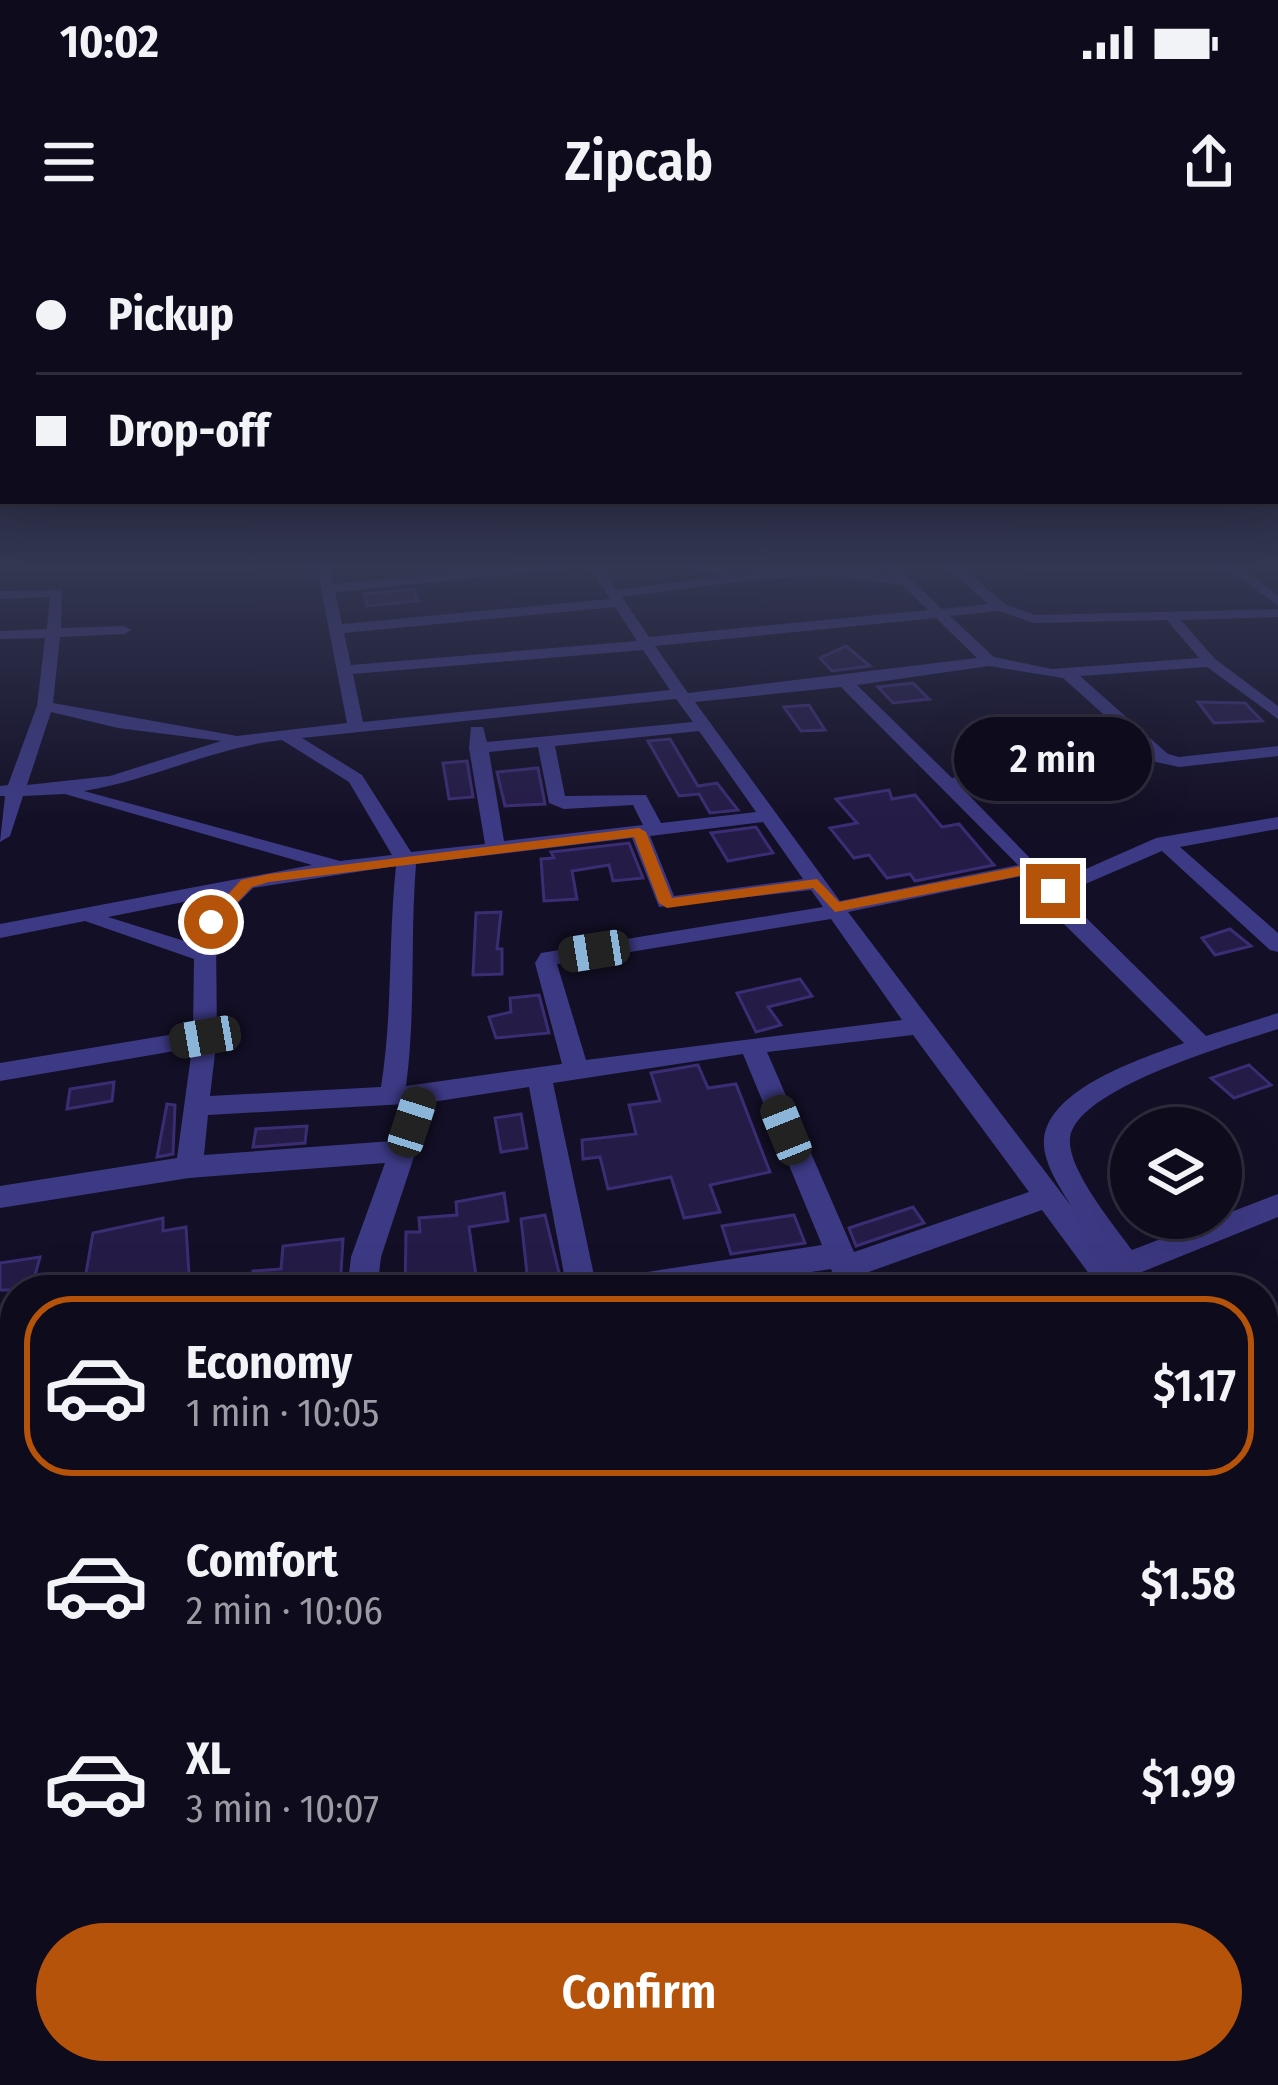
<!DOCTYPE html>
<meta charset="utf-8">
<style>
:root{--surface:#0e0b1c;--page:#171425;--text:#f1f3f6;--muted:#9b9ba3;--line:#2e2b3b;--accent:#b45309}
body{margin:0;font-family:"Fira Sans Condensed",sans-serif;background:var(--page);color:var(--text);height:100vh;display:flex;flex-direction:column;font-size:45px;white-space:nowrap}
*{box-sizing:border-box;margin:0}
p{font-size:39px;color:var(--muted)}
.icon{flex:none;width:66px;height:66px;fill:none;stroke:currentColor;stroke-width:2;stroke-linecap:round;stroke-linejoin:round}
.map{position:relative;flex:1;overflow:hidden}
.drawer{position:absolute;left:0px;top:1035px;width:1278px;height:810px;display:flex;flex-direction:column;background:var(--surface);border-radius:48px 48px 0 0;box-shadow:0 12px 48px #0002,0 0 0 3px var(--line)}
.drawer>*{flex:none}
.hud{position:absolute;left:0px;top:0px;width:1278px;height:264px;box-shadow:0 12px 48px #0002,0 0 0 3px var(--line);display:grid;align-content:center;height:264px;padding:0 36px;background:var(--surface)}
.fabs{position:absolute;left:1110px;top:867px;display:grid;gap:24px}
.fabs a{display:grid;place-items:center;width:132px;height:132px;border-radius:50%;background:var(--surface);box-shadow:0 12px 48px #0002,0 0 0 3px var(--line);font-size:60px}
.end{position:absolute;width:54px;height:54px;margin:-27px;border:15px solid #b45309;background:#fff;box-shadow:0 0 0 6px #fff}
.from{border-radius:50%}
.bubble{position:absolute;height:84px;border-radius:42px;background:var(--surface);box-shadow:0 12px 48px #0002,0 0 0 3px var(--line);font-size:39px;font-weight:600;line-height:84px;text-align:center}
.car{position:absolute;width:36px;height:72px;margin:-36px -18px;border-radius:15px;box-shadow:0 0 9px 3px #0007;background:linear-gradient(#222 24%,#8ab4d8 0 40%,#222 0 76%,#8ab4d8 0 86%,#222 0)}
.hud b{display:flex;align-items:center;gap:42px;height:114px;font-size:45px}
.hud b+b{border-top:3px solid var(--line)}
.hud i{width:30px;height:30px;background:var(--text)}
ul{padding:21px 0 0;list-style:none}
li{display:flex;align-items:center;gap:36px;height:180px;margin:0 24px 18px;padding:0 12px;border:6px solid transparent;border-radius:48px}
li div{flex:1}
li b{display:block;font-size:45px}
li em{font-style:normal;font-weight:600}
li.on{border-color:var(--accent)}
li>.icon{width:108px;height:108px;stroke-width:1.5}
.cta{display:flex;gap:24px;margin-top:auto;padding:24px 36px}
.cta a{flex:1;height:138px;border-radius:72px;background:var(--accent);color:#fff;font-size:48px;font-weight:600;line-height:138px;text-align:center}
.status{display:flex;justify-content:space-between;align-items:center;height:84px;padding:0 60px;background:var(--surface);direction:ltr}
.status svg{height:33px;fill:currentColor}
header{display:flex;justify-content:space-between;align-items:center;height:156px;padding:0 36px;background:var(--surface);font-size:54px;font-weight:600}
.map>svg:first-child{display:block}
</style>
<div class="status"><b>10:02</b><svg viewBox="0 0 49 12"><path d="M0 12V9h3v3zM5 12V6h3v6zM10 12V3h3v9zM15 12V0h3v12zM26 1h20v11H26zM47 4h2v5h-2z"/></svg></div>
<header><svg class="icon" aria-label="menu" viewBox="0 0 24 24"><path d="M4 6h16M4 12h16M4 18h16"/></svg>Zipcab<svg class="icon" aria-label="share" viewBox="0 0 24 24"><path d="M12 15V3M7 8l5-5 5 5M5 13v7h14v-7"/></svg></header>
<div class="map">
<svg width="1278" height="1845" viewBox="0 0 1278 1845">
<rect width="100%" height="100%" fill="#130f26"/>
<g fill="#241b47" stroke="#3b2d73" stroke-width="3">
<polygon points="414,349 418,361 367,366 364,354"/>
<polygon points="846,406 870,426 832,431 820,418"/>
<polygon points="913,443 929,459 893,463 878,447"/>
<polygon points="1198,462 1245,463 1262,481 1214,483"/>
<polygon points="809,465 825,490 801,491 784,467"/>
<polygon points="670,499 698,546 717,543 738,570 710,573 699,554 679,556 648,501"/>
<polygon points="467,521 473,557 449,559 443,523"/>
<polygon points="538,528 545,564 505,566 497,532"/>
<polygon points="889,550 892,559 915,555 942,587 959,584 994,625 915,641 910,634 887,638 869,615 854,618 830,588 857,583 836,559"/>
<polygon points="756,587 773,613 728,621 711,593"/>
<polygon points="629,603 643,638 613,641 609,625 572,631 577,659 544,661 541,619 554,618 551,612"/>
<polygon points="501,672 497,709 502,709 502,734 473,735 476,673"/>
<polygon points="1230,689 1251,706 1215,715 1202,698"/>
<polygon points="800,739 812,756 768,767 781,785 756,792 737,753"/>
<polygon points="539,755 549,793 496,798 489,777 511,772 510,758"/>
<polygon points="698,825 708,848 736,844 770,932 710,945 720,972 684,978 671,937 608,949 600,917 583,919 582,900 636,894 629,865 660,861 651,833"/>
<polygon points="1249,825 1271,845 1234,858 1211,838"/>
<polygon points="114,842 112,861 67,869 70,849"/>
<polygon points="167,864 175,865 173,914 157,917"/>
<polygon points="521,874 527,908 501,912 495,878"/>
<polygon points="307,886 305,903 253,907 256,889"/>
<polygon points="504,953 508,981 469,987 476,1036 455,1040 455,1050 405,1050 406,992 420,992 419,978 457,975 456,962"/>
<polygon points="913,967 924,983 856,1006 849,988"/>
<polygon points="545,975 562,1045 487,1050 486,1038 527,1033 521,979"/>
<polygon points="794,975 805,1003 731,1014 722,986"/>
<polygon points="163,978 163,991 186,987 190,1050 83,1050 93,993"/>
<polygon points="343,999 340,1050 249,1050 253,1031 281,1029 283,1006"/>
<polygon points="40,1017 31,1050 0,1050 0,1023"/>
</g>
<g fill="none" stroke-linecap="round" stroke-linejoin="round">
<g fill="#3d3a85" fill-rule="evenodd">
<path d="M316,323H328L333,344L555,323H599L617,350L722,336L672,323L723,328L730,332L725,335L834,328L892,335L881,323H894L942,369L988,364L943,323H957L1005,364L1035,375L1278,369V377L1181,380L1215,419L1278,466V479L1207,427L1080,436L1168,514L1179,517L1278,506V516L1179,527L1156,522L1131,499L961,547L1054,643L1156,598L1278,577V589L1180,607L1278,693V712L1270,710L1162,611L1062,654L1206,796L1278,773V789C1235,803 1076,848 1070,898C1067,929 1114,985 1132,1010L1278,954V977L1127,1038L1133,1050H1101L1042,970L863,1034L870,1050H840L831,1029L690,1050H567L529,847L432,862L381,1017L377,1050H347L351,1017L385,923L189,938L0,968V946L177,918L192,808L0,841V823L193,791L194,719L85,681L0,698V684L312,625L65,554L23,556L10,596L0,602L5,556H0V546L8,545L37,466L45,398L0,399V391L47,389L50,357L0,359V351L62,350L61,388L124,386L131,390L124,394L60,397L53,463L237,496L347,483ZM589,327L610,359L342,384L335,352ZM834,336L902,345L928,370L649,397L622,357L759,339ZM615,367L637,401L351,425L344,393ZM999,371L1034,383L1167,380L1199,418L1052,429L994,417L950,376ZM936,378L977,418L688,453L655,406ZM643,410L670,450L363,482L353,434ZM989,426L1063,438L1122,491L952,538L857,445ZM841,447L1018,625L840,661L695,462ZM676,459L693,482L487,502L483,487H471L469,508L485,604L411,612L362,535L302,498ZM51,472L118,488L221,501L110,536L27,545ZM699,491L756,572L661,583L646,555L565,556L555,506ZM282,500L349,542L392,615L340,621L84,551C152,540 214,507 282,500ZM538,507L549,563L564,569L633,565L643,585L504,601L489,512ZM763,582L803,639L674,656L650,596ZM632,598L659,667L811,650L823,667L541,713L535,723L562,824L406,846C416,771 410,698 416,624ZM396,626C388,702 393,771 381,847L210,856L217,797L216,696L228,673L253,648ZM1027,635L1062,682L1184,803C1143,818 1049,848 1044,899C1042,922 1061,949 1072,967L848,672ZM224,654L208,670L194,704L108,677ZM831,679L902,780L586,820L557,724ZM913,795L1029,952L854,1012L767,812ZM743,814L822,1005L595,1040L553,843ZM406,864L392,901L204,915L208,875Z"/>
<polygon points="1221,323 1235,323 1278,355 1278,366"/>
<polygon points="1278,1068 1278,1096 1263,1101 1263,1073"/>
<polygon points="15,1097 15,1125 0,1127 0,1099"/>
<polygon points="1263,1234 1278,1242 1278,1290 1263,1281"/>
<polygon points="1278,1311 1278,1347 1263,1351 1263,1315"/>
<polygon points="15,1327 15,1365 0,1368 0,1330"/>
<polygon points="1263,1490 1278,1496 1278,1556 1263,1549"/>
<polygon points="15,1737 15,1783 0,1786 0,1740"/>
<polygon points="18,1830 66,1830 64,1845 16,1845"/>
<rect x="298" y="1830" width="48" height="15"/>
<polygon points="944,1830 992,1830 997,1845 949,1845"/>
</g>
</g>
<linearGradient id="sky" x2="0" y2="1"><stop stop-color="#0a0815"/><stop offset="0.56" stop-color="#333752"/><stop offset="1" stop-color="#333752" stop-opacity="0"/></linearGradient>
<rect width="1278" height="581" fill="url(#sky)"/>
<polygon fill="#b45309" points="639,588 646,592 672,658 817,639 839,662 1032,624 1060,651 1048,654 1029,634 835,672 813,648 667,668 659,663 634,597 269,642 252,647 216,685 203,682 241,640 269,634"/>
</svg>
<div class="fabs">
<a><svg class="icon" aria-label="layers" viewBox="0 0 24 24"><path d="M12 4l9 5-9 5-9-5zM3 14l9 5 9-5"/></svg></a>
</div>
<i class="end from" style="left:211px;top:682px"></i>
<i class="end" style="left:1053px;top:651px"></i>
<div class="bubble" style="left:954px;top:477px;width:198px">2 min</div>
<i class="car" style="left:594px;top:711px;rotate:261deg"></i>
<i class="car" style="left:205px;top:797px;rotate:260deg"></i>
<i class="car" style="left:412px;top:882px;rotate:18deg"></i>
<i class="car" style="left:786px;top:890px;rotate:338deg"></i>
<div class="hud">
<b><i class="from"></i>Pickup</b>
<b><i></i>Drop-off</b>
</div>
<section class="drawer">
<ul>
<li class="on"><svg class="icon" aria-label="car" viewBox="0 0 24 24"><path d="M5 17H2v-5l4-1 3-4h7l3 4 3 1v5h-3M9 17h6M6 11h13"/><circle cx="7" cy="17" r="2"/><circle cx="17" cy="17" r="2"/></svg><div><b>Economy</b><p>1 min · 10:05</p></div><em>$1.17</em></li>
<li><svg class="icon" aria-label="car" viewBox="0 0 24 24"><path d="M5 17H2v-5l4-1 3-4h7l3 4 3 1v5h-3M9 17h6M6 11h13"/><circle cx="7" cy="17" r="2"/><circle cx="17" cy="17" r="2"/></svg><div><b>Comfort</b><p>2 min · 10:06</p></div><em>$1.58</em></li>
<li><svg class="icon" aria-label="car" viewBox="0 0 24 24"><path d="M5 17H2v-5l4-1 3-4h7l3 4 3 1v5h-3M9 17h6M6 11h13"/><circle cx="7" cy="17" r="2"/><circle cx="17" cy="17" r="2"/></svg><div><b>XL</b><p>3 min · 10:07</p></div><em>$1.99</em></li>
</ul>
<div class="cta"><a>Confirm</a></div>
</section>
</div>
